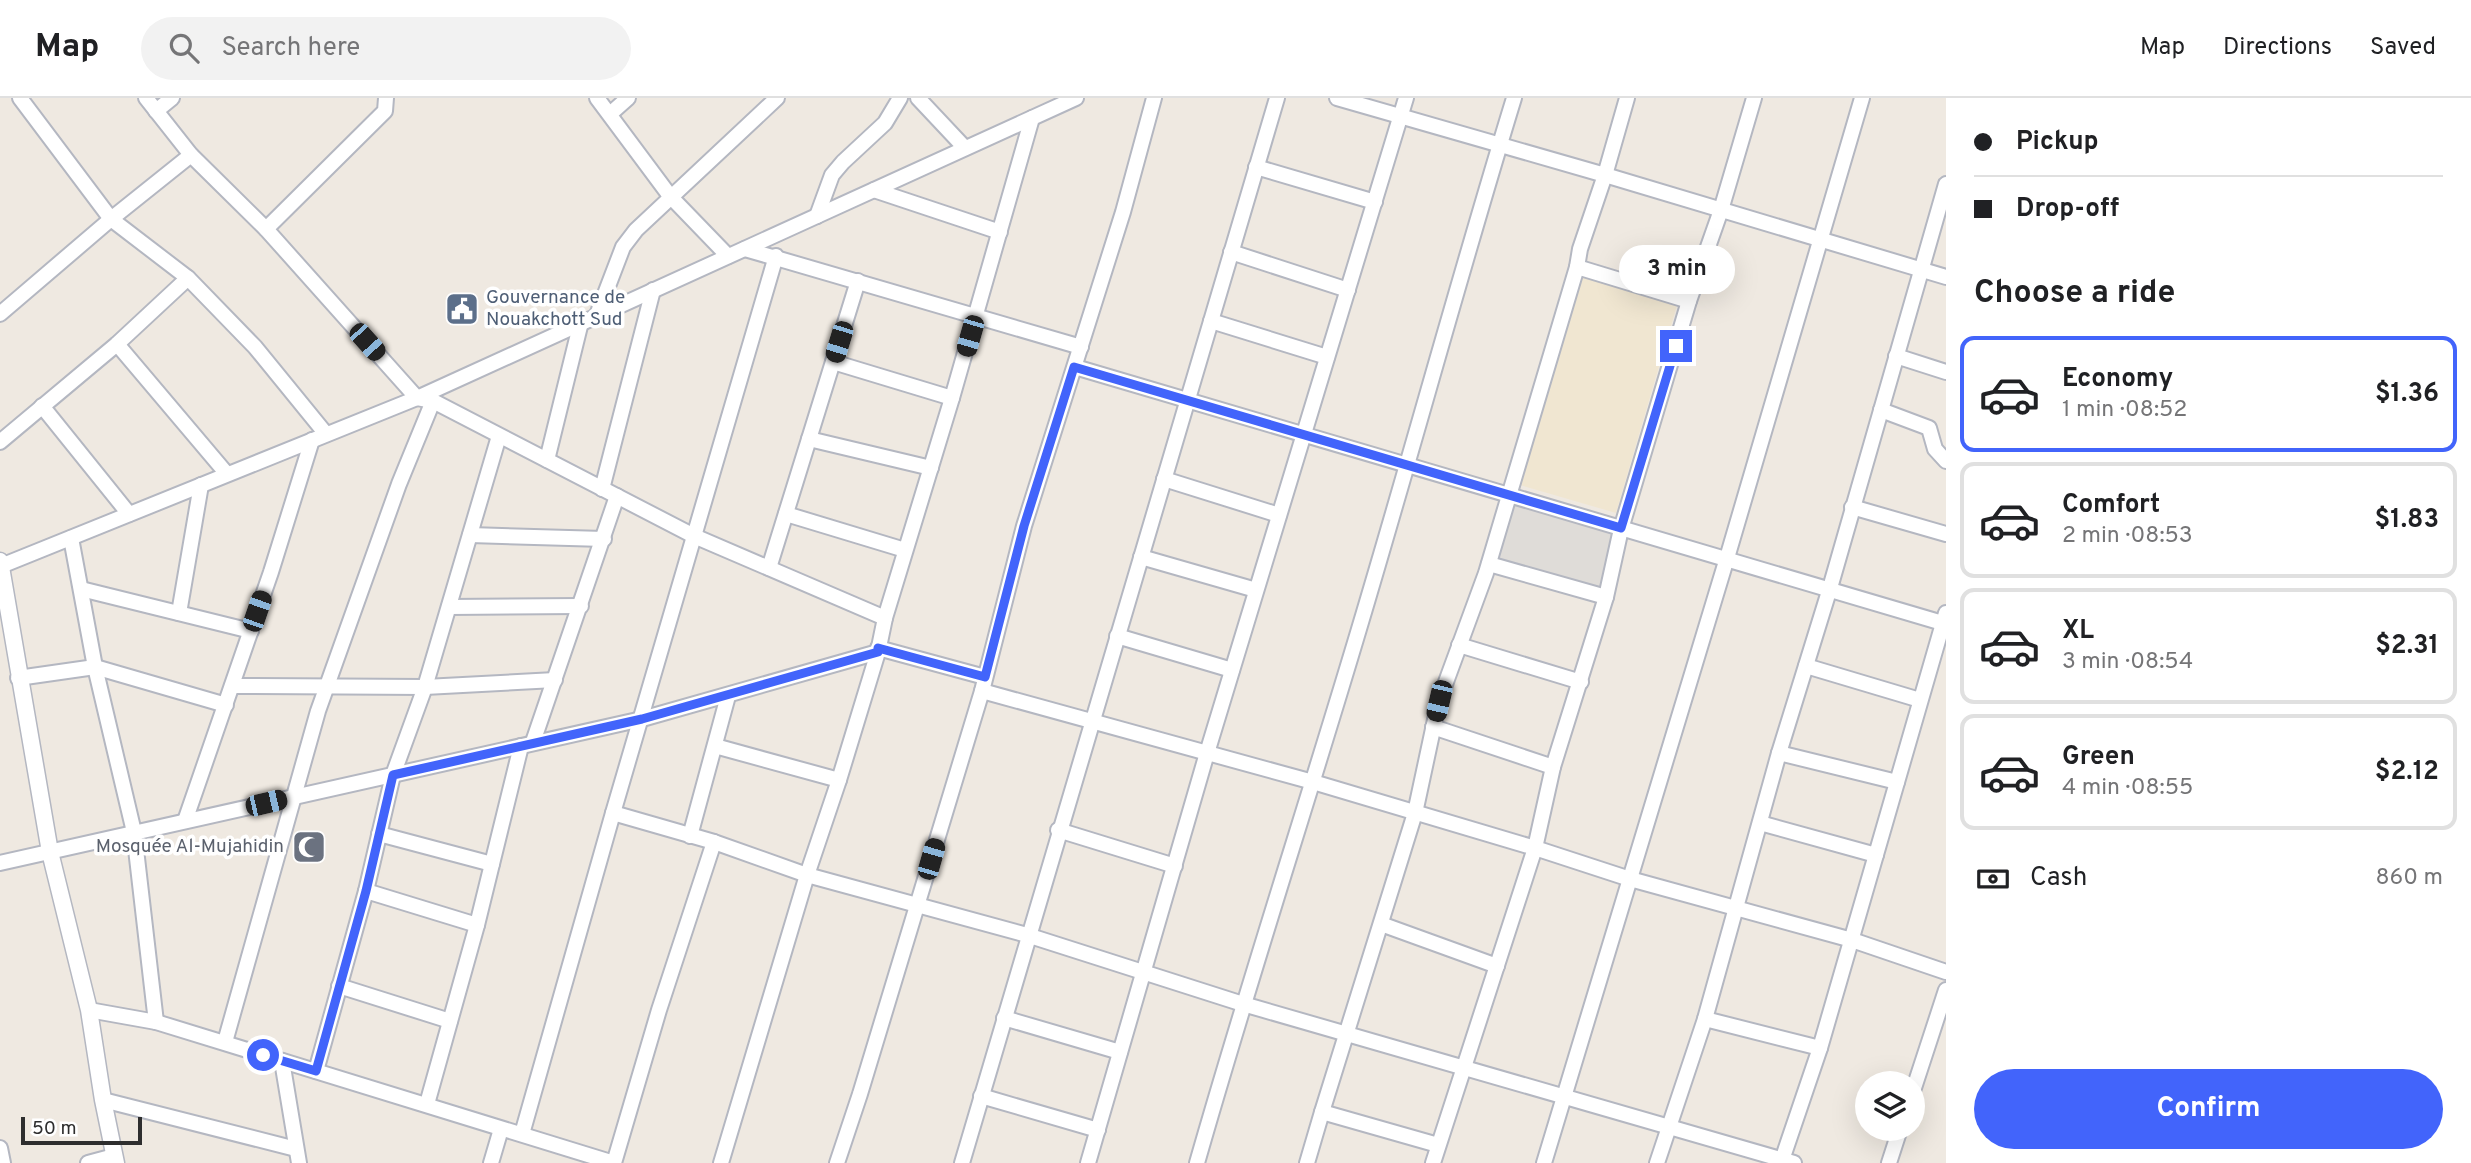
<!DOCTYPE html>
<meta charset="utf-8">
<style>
:root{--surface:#fff;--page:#f2f2f2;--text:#202124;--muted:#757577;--line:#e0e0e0;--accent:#4264fb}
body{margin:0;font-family:Overpass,sans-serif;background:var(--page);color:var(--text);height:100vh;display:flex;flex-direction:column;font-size:26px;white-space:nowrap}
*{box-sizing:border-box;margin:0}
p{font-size:23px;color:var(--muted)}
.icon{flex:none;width:38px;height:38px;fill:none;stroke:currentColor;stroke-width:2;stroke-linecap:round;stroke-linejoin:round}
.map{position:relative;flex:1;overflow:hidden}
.sheet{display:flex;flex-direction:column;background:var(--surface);width:525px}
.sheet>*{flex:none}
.banner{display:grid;align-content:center;height:154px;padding:0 28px;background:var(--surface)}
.tools{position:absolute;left:1855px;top:973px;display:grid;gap:14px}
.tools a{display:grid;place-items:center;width:70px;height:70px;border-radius:50%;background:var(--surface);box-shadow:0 7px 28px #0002;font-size:35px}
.scale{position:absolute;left:21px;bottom:18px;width:121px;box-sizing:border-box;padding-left:7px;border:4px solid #2e2e2e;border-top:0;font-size:19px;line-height:24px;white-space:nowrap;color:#2e2e2e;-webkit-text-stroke:5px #fff;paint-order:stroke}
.end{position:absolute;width:32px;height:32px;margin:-16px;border:9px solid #4264fb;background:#fff;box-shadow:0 0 0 4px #fff}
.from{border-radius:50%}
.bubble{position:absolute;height:49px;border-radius:24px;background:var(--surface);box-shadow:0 7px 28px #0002;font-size:23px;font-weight:700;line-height:49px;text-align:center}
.car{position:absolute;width:21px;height:42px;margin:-21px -10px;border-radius:9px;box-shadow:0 0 5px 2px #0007;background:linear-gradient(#222 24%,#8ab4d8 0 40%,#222 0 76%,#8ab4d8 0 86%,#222 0)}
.banner b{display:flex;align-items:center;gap:24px;height:66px;font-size:26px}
.banner b+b{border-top:2px solid var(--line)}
.banner i{width:18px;height:18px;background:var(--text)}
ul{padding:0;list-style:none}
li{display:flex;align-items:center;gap:21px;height:116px;margin:0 14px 10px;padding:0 14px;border:4px solid var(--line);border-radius:14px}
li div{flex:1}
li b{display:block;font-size:26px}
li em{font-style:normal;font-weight:700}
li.active{border-color:var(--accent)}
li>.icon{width:63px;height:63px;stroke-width:1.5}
h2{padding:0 28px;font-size:32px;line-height:84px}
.pay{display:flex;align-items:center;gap:18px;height:77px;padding:0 28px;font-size:26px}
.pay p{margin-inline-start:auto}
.cta{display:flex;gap:14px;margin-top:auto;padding:14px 28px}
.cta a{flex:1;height:80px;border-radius:42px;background:var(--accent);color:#fff;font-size:28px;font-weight:700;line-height:80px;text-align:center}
header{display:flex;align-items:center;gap:42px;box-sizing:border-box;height:98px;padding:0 35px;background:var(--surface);border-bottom:2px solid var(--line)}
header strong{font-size:33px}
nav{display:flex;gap:38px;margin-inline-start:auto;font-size:24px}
.search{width:490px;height:63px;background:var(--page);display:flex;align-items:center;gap:18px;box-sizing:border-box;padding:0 24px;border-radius:38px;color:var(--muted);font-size:26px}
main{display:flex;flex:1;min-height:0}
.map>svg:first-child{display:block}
</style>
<header>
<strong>Map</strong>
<div class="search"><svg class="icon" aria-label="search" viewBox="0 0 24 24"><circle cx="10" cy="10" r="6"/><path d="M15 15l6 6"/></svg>Search here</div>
<nav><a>Map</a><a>Directions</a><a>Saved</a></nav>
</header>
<main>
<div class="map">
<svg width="1946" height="1065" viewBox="0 0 1946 1065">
<rect width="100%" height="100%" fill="#efe9e1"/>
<polygon fill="#f0e6d1" points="1581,179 1677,207 1616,415 1520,387"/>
<polygon fill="#dfdcd8" points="1508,398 1621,431 1606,499 1489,466"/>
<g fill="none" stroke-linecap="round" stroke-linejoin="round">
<defs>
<g id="minor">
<polyline points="20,0 111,121 188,180"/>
<polyline points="146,0 191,57 266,131 417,300 433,303 694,438 885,520"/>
<polyline points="597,0 670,98 728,158"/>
<polyline points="918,0 965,50"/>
<polyline points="1337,0 1605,77 1946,179"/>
<polyline points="156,13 172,0"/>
<polyline points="610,16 628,0"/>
<polyline points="1256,69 1375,104"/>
<polyline points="874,92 1000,134"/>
<polyline points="817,118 832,77 843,64 885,25 900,0"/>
<polyline points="266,131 385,13 386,0"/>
<polyline points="745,151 1081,249"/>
<polyline points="1231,154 1348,192"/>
<polyline points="1577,169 1689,203"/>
<polyline points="0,216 111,121 191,57"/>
<polyline points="597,217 623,149 636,132 777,0"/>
<polyline points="1211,223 1327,259"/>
<polyline points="117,246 227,376"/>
<polyline points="1896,258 1946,274"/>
<polyline points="833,264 952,300"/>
<polyline points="1075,269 1946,526"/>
<polyline points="42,308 129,416"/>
<polyline points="1881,312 1929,330 1935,351 1946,363"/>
<polyline points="809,341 931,370"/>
<polyline points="0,344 117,246 188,180 255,249 326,336"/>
<polyline points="547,362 581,224"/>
<polyline points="1164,381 1279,417"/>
<polyline points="602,391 653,192"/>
<polyline points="1852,409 1946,436"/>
<polyline points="786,416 905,452"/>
<polyline points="470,437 604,441"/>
<polyline points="71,440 95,569 134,734 156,924"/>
<polyline points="1141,459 1256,492"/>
<polyline points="1489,466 1606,499"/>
<polyline points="1,468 417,300 1076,0"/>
<polyline points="769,470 858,183"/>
<polyline points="81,491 251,533"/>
<polyline points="449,509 581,508"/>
<polyline points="179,515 201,387"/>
<polyline points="1117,538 1232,572"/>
<polyline points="1459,547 1581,584"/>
<polyline points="878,550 985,579"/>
<polyline points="1806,568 1920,602"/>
<polyline points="18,580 95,569 226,607"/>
<polyline points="232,588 425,589 555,582"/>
<polyline points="982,593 1313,684 1535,750 1630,781 1852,842 1946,874"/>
<polyline points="1433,629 1553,669"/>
<polyline points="533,644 617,398"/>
<polyline points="715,648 839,682"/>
<polyline points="1779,655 1897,684"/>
<polyline points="613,715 714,744 807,777 1027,837 1243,906 1794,1065"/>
<polyline points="185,723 271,474 312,342"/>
<polyline points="1760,725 1876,757"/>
<polyline points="1058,732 1175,768"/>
<polyline points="379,736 492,766"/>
<polyline points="690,738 728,598"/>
<polyline points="0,765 642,621 878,554 885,520 952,300 1032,20"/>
<polyline points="366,793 477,827"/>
<polyline points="1381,826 1497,868"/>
<polyline points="339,888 450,923"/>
<polyline points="89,912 156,924 614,1065"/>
<polyline points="1004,920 1120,954"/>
<polyline points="1705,921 1820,950"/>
<polyline points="225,944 318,613 399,386 433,303"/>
<polyline points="282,963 299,1065"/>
<polyline points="316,973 366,793 393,677 425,589 499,338"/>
<polyline points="1913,993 1946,892"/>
<polyline points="981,998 1098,1032"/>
<polyline points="103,1002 296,1051"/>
<polyline points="427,1006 477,827 521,648"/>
<polyline points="1322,1014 1415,715 1439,603 1486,475 1577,169 1580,151 1605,77 1627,0"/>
<polyline points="522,1036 613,715 776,158"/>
<polyline points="0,1050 3,1065"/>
<polyline points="88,1065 114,1058"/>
<polyline points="491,1065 501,1031"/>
<polyline points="614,1065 659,912 714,744"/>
<polyline points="721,1065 807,777 839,682 878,554"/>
<polyline points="837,1065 860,996 982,593 1024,428 1123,114 1154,0"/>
<polyline points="962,1065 1277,0"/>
<polyline points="1088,1065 1207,655 1406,0"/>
<path d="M1197,1065C1248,886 1306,709 1359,531C1412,354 1460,176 1514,0"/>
<polyline points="1307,1065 1322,1014 1438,1047"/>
<polyline points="1433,1065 1535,750 1553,669 1606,499 1621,431 1689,203 1721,112 1754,0"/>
<polyline points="1544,1065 1727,460 1862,0"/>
<polyline points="1657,1065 1705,921 1779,655 1830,490 1946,86"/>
<polyline points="1781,1065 1820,950 1946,515"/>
<polyline points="1889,1065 1900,1031"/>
</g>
<polyline id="tertiary" points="0,463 50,754 89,912 103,1002 116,1065"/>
</defs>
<use href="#minor" stroke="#b4b7c1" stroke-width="18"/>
<use href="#tertiary" stroke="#b4b7c1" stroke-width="19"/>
<use href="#minor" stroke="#fff" stroke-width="14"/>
<use href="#tertiary" stroke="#fff" stroke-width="16"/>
</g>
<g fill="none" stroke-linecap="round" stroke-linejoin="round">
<polyline stroke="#4264fb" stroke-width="9" points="263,957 316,973 366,793 393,677 642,621 878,554 878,550 985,579 1024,428 1074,269 1621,430 1676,248"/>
</g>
<defs>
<symbol id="civic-square" viewBox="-11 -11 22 22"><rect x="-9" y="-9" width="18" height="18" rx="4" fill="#5c6f8a" stroke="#fff"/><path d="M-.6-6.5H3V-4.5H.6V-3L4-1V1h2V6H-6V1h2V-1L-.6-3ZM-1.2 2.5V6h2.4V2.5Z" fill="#fff"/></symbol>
<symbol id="mosque-square" viewBox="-11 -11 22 22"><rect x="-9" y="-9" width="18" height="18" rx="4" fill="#6b7280" stroke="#fff"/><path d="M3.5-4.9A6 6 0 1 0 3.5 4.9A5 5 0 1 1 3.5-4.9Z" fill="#fff"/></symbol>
</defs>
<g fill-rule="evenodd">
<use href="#civic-square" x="443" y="192" width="38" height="38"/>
<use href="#mosque-square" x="290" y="730" width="38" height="38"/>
</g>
<g text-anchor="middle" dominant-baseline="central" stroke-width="7" stroke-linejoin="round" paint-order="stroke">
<g font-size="19" fill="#4e5e75" stroke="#fff" text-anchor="start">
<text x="486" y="200">Gouvernance de<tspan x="486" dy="22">Nouakchott Sud</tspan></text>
</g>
<g font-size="19" fill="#5b616d" stroke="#fff" text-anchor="end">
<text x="284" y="749">Mosquée Al-Mujahidin</text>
</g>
</g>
</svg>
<div class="tools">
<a><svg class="icon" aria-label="layers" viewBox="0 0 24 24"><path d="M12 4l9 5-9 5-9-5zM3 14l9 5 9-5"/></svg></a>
</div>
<div class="scale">50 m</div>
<i class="end from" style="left:263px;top:957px"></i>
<i class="end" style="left:1676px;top:248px"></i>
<div class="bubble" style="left:1619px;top:147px;width:116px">3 min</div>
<i class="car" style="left:970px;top:238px;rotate:196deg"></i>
<i class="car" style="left:367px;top:244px;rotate:138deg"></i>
<i class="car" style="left:839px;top:244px;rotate:197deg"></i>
<i class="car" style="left:257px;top:513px;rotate:19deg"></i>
<i class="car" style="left:1439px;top:603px;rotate:193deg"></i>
<i class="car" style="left:266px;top:705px;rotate:77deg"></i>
<i class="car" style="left:931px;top:761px;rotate:16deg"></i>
</div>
<section class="sheet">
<div class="banner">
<b><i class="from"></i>Pickup</b>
<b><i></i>Drop-off</b>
</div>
<h2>Choose a ride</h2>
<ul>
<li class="active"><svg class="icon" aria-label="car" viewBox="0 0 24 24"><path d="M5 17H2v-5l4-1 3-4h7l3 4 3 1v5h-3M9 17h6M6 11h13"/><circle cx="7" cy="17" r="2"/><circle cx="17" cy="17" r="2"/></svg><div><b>Economy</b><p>1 min · 08:52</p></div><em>$1.36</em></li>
<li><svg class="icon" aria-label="car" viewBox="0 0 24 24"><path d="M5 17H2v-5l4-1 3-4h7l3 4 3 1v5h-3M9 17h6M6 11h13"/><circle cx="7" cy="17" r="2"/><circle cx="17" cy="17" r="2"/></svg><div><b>Comfort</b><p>2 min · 08:53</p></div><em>$1.83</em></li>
<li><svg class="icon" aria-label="car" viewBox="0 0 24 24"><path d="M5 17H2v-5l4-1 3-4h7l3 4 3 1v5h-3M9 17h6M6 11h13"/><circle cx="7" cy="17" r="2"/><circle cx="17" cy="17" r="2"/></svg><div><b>XL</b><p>3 min · 08:54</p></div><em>$2.31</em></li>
<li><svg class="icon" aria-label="car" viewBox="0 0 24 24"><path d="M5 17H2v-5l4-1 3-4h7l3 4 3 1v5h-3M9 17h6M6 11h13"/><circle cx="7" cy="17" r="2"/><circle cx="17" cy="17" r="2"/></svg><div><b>Green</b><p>4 min · 08:55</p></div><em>$2.12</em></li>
</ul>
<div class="pay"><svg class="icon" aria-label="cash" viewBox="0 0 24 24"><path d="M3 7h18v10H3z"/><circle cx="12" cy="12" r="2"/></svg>Cash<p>860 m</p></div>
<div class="cta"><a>Confirm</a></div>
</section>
</main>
